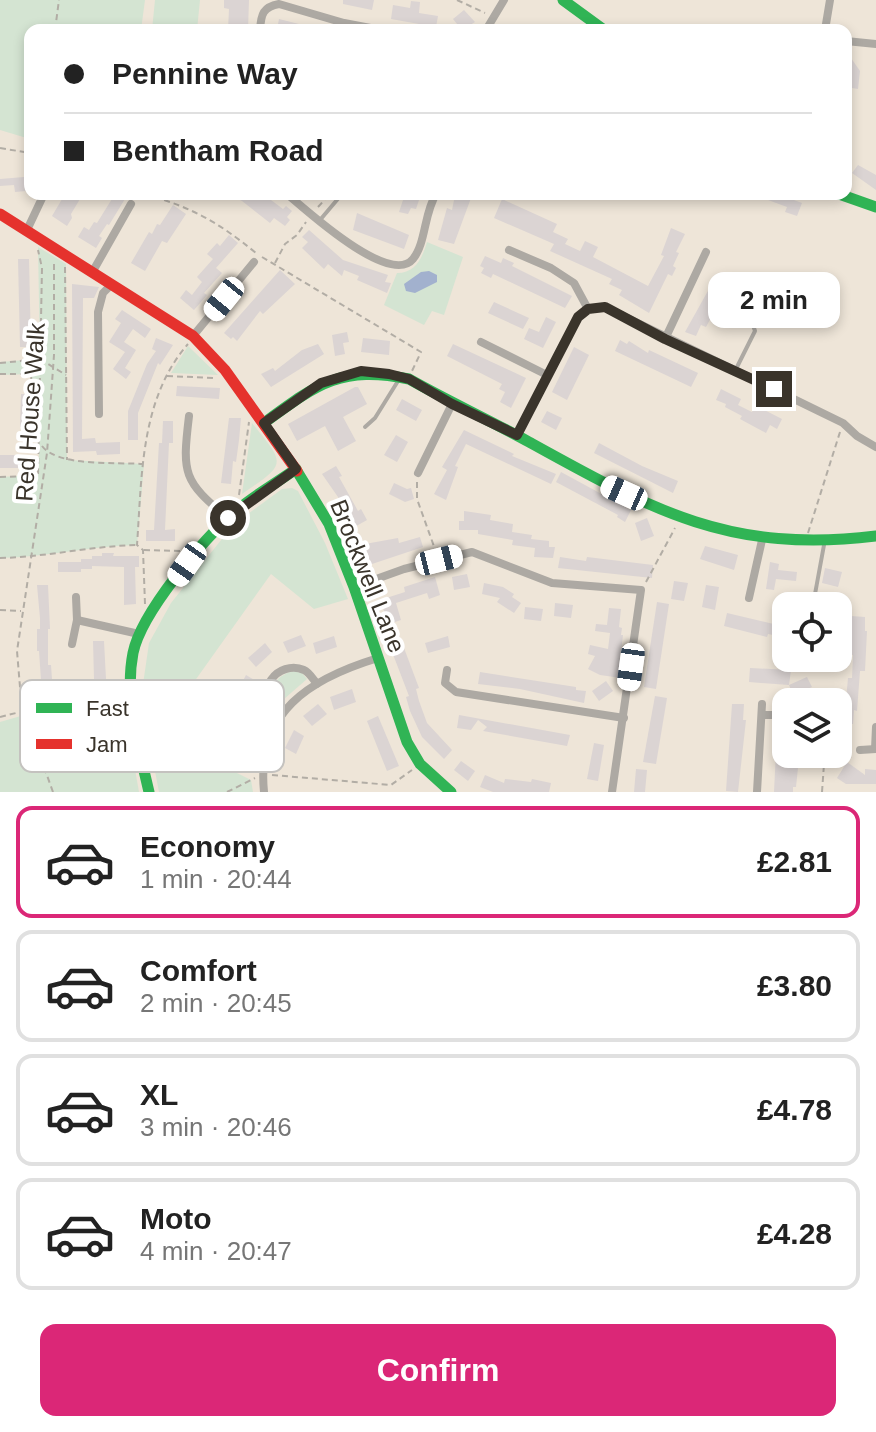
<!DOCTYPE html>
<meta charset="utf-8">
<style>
:root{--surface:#fff;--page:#f2f2f2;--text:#222;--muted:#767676;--line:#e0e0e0;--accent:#db2777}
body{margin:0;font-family:Arial,sans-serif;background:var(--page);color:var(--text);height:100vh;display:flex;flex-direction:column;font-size:30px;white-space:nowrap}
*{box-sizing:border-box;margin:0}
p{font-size:26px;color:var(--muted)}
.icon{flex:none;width:44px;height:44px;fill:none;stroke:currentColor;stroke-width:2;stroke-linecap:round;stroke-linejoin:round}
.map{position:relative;height:792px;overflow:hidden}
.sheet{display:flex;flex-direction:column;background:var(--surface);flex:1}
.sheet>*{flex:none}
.guide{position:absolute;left:24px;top:24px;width:828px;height:176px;border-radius:16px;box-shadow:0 4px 12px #0003;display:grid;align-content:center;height:176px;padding:0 40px;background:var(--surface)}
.tools{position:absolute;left:772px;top:592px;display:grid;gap:16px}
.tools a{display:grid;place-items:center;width:80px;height:80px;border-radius:16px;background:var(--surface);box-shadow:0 4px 12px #0003;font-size:40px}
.end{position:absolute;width:36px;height:36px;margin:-18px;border:10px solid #3a342b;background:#fff;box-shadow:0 0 0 4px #fff}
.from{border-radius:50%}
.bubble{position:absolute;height:56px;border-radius:16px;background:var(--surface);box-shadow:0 4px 12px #0003;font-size:26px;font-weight:600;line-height:56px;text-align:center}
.car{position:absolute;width:24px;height:48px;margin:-24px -12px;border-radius:10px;box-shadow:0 0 6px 2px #0007;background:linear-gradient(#fff 24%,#345 0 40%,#fff 0 76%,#345 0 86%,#fff 0)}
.guide b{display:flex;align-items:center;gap:28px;height:76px;font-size:30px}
.guide b+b{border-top:2px solid var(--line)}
.guide i{width:20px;height:20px;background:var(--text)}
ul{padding:14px 0 0;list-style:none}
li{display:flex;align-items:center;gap:24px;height:112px;margin:0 16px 12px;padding:0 24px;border:4px solid var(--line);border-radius:16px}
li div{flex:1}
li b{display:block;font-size:30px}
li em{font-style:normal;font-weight:600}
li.active{border-color:var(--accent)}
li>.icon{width:72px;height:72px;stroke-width:1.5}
.button{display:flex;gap:16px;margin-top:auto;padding:16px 40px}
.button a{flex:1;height:92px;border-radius:16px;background:var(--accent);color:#fff;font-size:32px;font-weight:600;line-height:92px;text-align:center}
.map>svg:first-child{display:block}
</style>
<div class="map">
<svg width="876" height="792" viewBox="0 0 876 792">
<rect width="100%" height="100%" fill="#eee5d8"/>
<g fill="#d4e4d2">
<polygon points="0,0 145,0 141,30 30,30 30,139 0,130"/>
<polygon points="155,0 200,0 197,30 152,30"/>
<path d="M427,242L463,257L444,315L432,311L424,325L384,305L397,273C416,273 422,258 427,242Z"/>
<path d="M38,247L66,264L67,460L144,464L137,545C91,546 46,557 0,558V477L38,475L39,453L31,374L0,375V362L40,359Z"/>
<polygon points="188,346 218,375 171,373"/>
<path d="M252,423C286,465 287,463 242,494Z"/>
<polygon points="292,488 298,491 325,543 348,599 314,609 271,574 194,682 189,749 251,780 253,792 159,792 141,698 149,643 171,603 233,525 282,489"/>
<path d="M293,671L302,673L307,679L276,706C267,689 275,676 293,671Z"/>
<polygon points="124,707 139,792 0,792 0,722 31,713"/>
</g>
<polygon fill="#a2b1ce" points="429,271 437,275 437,282 415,293 406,291 404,284 421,272"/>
<g fill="#dbd4d3">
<polygon points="224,0 249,0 248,30 228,30 229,9 224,8"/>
<polygon points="343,0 374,0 372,10 343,4"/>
<polygon points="411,1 420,2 419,13 438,16 436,27 391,19 393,5 410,8"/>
<polygon points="464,10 475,22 462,30 453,19"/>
<polygon points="279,19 311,27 311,30 277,30"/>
<polygon points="851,58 860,71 858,89 846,87 846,62"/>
<polygon points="858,165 876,175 876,190 852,173"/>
<polygon points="24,177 26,191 15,192 14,185 0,186 0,179"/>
<polygon points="65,194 83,194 71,214 72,218 67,226 52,216"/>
<polygon points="115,194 128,194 109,225 107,224 99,236 102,238 96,248 78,237 84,227 89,230 94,222 97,223"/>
<polygon points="228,194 263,194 283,209 286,206 292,211 287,217 290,220 285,226 274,218 270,223 242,201"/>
<polygon points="405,194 420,197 416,209 411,208 408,214 399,212"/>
<polygon points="770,194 784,194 783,196 802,203 797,216 785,212 787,207 768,200"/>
<polygon points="455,195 471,198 454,244 438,240 447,208 452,210"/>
<polygon points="502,199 557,224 553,232 568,239 565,244 580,251 585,241 598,247 593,257 648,286 664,256 661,255 671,228 685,234 676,252 679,253 673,266 676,268 672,276 668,274 649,313 619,295 622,290 609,284 612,279 550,251 554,244 494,218"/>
<polygon points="173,205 186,214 167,243 162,241 145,271 131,263 149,232 152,234 157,224 160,225"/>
<polygon points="357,213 409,235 404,249 353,230"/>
<polygon points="309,230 343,260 388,275 385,282 391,283 387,293 357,280 359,276 344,270 342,276 328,264 324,269 302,248 308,242 302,237"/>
<polygon points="229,235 238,243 216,268 222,273 204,293 207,295 194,310 180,298 186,290 192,295 202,282 197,277 213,259 207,254 217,243 220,246"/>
<polygon points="485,256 501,263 503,258 514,263 512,266 572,296 565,308 493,274 491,278 481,273 484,268 480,266"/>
<polygon points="18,259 29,259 31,347 20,347"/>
<polygon points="280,270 295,284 263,314 260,311 237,341 233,337 231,339 224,333"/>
<polygon points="723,273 733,278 716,313 714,312 706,327 701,325 696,336 685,332 714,280 718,282"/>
<polygon points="72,284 99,287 94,298 83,298 82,439 95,438 96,443 120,442 120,454 97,455 96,451 73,452"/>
<polygon points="494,302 529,318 523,329 488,313"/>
<polygon points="122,310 151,329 145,338 133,329 124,342 136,350 125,368 131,372 126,379 113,369 125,352 109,342 121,323 115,319"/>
<polygon points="546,317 556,322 543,348 524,339 529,328 539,332"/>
<polygon points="347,332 349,342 343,343 345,354 335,356 332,335"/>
<polygon points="156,338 173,345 160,365 158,363 138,413 138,440 128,440 128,411 147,364 156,351 152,349"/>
<polygon points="363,338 390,341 389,355 361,352"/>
<polygon points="620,340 627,344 629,341 648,353 649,350 698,373 691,387 615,351"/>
<polygon points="318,344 324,354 271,387 261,374 273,368 275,371 302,350"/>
<polygon points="453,344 526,378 511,408 500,402 505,392 499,389 502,384 447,356"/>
<polygon points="574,347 589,355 567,400 552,392"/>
<polygon points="177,386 220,388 219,399 176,396"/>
<polygon points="355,387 358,387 367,404 343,417 356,441 338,451 325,426 297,441 288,424"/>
<polygon points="721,389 741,399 738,405 752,412 755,405 782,419 777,429 770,425 766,433 740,419 742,416 725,407 726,404 716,400"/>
<polygon points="21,394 32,394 32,427 20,427"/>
<polygon points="402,399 422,410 416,421 396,410"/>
<polygon points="547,411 562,418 556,430 541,422"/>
<polygon points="229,418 241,418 239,440 236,462 233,461 231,484 221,483"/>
<polygon points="163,421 173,421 173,443 162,443"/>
<polygon points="464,430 514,454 512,456 556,474 551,484 466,444 455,466 458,467 446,500 434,494 447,470 442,467"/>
<polygon points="396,435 408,442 397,462 384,455"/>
<polygon points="159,443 169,443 165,530 175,529 175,541 146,541 146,530 154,530"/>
<polygon points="599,443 642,466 678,481 673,493 594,453"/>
<rect x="0" y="455" width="29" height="13"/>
<polygon points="336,466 342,476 339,477 358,511 361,509 367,520 351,529 343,515 346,514 338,497 322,474"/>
<polygon points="561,472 631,510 625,522 617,517 618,515 556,482"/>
<polygon points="394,483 407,489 411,488 414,499 405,502 389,494"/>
<polygon points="464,511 491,515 490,520 513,524 512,532 532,535 531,539 549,541 549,547 555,547 553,558 534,557 535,548 512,545 513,540 478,534 478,530 459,530 459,521 464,521"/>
<polygon points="647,518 654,536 641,541 635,523"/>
<polygon points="420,537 423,547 369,565 365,544 398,538 399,543"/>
<polygon points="705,546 738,555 734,570 700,559"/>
<polygon points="102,553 114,553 113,556 139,556 139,567 135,567 136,604 124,605 124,567 92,566 92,569 81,569 81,572 58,572 58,562 81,562 81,559 92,559 92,556 102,556"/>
<polygon points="560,557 586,561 587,557 653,565 652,578 558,568"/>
<polygon points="770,562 779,564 778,570 797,572 796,581 776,579 774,590 766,589"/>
<polygon points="825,568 842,572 838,587 822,583"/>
<polygon points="467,574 470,587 454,590 452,577"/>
<polygon points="435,577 440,595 429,599 427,593 396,603 401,620 389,624 380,600 405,592 404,587"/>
<polygon points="674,581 688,583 684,601 671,599"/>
<polygon points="484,583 503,587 514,594 512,597 521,603 514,613 497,602 500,598 482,594"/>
<polygon points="37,585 48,585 50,629 48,629 48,665 51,665 52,679 94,679 93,641 104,641 106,679 109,679 109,688 74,692 62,692 62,689 37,690 37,680 41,680 39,651 37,651 37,629 40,629 40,618"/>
<polygon points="706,585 719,587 715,610 702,607"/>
<polygon points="657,602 669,604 656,689 644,687"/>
<polygon points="555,603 573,605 571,618 554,616"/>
<polygon points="783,604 786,604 786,626 783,637 768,634 767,637 724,626 727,613 778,625"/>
<polygon points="525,607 543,609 541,621 524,619"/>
<polygon points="609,608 621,609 619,627 622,628 621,635 618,635 623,635 620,660 624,661 621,678 600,675 588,669 595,656 588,654 590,645 608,649 610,633 595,631 596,624 607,625"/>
<polygon points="851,616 865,617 865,631 867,631 865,671 860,671 857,711 854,710 853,724 849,724 848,756 838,759 838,729 840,729 842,700 846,700 848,678 852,678 853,655 838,654 838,645 849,646"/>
<polygon points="301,635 306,646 288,653 283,642"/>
<polygon points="334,636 337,647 316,654 313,643"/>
<polygon points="448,636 450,647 428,653 425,643"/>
<polygon points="401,640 419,688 416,689 419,701 427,723 452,750 444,759 422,737 410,711 406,697 409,696 389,644"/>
<polygon points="265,643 272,652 256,667 248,658"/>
<polygon points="750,668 791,670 789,685 749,682"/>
<polygon points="480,672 576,687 576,690 586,691 584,703 520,689 478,684"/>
<polygon points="246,675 256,681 247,699 236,694"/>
<polygon points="807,677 812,687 805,690 807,695 795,700 789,685"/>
<polygon points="606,681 613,691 599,701 592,691"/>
<polygon points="352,689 356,702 334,710 330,697"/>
<polygon points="655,696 667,698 656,764 643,762"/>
<polygon points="318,704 327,714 312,726 303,716"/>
<polygon points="732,704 744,704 743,720 746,720 738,792 726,791"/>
<polygon points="459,715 570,735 567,746 483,731 487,727 478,720 471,730 457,728"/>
<polygon points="378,716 399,766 387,771 367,721"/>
<polygon points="294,730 304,736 296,754 285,748"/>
<polygon points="594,743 604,745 598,781 587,779"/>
<polygon points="776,751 790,754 789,760 794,760 793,767 798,768 796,787 793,787 793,792 774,792"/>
<polygon points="461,761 475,771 468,781 454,770"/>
<polygon points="847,762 865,775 865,769 876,770 876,784 846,784 837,778"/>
<polygon points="636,769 647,770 645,792 634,792"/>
<polygon points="485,775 504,783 505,779 531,782 532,779 551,783 549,792 493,792 480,787"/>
</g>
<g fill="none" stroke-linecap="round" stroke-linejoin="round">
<g stroke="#b2ada5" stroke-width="2" stroke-dasharray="6 4" stroke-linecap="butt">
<polyline points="457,0 485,13"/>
<polyline points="55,30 59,0"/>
<polyline points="0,148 30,153"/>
<path d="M145,194C193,208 218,222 256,253"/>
<polyline points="318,207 330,194"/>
<polyline points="262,257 421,352 412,371"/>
<polyline points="275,263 285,244 297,235 306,222"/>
<polyline points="65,267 67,460"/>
<polyline points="0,363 40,359 66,375"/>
<polyline points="0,374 31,374 34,427 38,437"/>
<polyline points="167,376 216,378"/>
<path d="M42,446C58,467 117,462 143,464"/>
<polyline points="0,477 38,476 42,268 38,250"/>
<polyline points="417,482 417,499 436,552"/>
<polyline points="239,495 249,422"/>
<polyline points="808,533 840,432"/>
<polyline points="144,550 185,551"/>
<path d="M0,558C46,557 91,546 137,545"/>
<polyline points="646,582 675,528"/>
<path d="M145,604L143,550L137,545C142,476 140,399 188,344"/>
<polyline points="0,610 21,611"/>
<polyline points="0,717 32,709 121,703"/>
<polyline points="272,775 391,785 412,770"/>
<polyline points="53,792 28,723 20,687 17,651 47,453 54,355 54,260"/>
<polyline points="227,792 255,778"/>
<polyline points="822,792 824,764 854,756"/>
</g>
<g stroke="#ada9a3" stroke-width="4">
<polyline points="320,220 342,194"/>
<polyline points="736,369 755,331 749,313 751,305"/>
<polyline points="365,427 375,418 398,381"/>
<polyline points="815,594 824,545"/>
</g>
<g stroke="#ada9a3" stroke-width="8">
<polyline points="514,29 516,30"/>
<path d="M260,30C261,14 263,7 279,4L344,23L381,30"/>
<polyline points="486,30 504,0"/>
<polyline points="825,30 830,0"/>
<polyline points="846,41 876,44"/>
<path d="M287,194C306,210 390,287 413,259C426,243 424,213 436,194"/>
<polyline points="27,230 44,194"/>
<polyline points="509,250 551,268 574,283 588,309"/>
<polyline points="93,271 131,204"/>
<polyline points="193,336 254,262"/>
<polyline points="665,339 706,252"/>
<polyline points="481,342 547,375"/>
<polyline points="99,414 98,312 103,293 112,284"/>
<path d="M189,416C182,474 183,481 228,518"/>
<polyline points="517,435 578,317 588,309 605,307 843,423 857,436 876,447"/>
<polyline points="418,473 452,404"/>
<polyline points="354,587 404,569 472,552 552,583 641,590 612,792"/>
<polyline points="749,598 762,540"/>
<polyline points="77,620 139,634"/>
<polyline points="72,644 77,620 76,597"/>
<polyline points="447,670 445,683 456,692 624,718"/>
<path d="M281,715C249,692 279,659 304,670C309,672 313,679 317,684"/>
<polyline points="762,715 775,715"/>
<polyline points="875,749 876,727"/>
<polyline points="860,750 876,749"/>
<path d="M264,792C256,712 309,679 378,658"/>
<polyline points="757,792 762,704"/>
</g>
<g stroke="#30b455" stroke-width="11">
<polyline points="563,0 604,30"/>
<polyline points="839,194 876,207"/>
<path d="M264,423C317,384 341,365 409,379C448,401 489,420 529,442C652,510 730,554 876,536"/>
<polyline points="297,471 329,524 354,587 407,742 420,764 451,792"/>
<path d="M149,792C139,748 124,699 133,653C141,613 204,538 236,511C255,495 276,483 296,469"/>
</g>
<polyline stroke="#e5322d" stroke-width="11" points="0,214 193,336 225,370 297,471"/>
</g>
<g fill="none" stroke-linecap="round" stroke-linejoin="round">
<polyline stroke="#3a342b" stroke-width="10" points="228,518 296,469 264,423 321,383 361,371 389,374 409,379 452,404 517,435 578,317 588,309 605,307 665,339 774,389"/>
</g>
<g text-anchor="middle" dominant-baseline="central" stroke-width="8" stroke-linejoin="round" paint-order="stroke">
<g font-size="24" fill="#3a342b" stroke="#fff">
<text transform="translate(30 412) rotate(-86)">Red House Walk</text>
<text transform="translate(368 576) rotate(68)">Brockwell Lane</text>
</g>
</g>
<rect x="20" y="680" width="264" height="92" rx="12" fill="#fff" stroke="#c4c2bf" stroke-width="2"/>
<rect x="36" y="703" width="36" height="10" fill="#30b455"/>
<rect x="36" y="739" width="36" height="10" fill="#e5322d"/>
<g font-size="22" fill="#3a342b">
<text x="86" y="716">Fast</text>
<text x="86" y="752">Jam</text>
</g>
</svg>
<div class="tools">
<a><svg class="icon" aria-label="locate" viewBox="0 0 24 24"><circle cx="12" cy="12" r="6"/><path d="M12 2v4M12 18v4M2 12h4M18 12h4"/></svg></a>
<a><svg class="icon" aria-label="layers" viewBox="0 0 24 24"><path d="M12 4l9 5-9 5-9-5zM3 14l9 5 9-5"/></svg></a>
</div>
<i class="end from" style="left:228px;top:518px"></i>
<i class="end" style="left:774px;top:389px"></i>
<div class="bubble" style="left:708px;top:272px;width:132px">2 min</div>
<i class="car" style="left:224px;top:299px;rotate:219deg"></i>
<i class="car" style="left:624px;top:493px;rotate:294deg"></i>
<i class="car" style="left:439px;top:560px;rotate:76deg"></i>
<i class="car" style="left:187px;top:564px;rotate:215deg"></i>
<i class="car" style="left:631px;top:667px;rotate:188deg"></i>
<div class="guide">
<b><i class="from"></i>Pennine Way</b>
<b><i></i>Bentham Road</b>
</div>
</div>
<section class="sheet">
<ul>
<li class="active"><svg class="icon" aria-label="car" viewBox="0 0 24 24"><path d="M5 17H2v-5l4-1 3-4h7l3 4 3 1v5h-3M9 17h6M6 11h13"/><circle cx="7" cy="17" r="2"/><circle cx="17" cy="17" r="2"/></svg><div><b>Economy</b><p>1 min · 20:44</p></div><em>£2.81</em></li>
<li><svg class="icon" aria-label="car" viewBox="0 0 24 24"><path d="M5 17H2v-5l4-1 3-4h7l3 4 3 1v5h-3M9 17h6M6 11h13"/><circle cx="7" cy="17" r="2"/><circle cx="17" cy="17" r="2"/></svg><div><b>Comfort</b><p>2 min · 20:45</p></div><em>£3.80</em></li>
<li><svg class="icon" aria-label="car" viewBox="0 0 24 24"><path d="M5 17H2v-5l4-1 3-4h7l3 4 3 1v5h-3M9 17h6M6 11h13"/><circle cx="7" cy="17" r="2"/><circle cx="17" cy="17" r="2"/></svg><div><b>XL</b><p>3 min · 20:46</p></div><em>£4.78</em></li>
<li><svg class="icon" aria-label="car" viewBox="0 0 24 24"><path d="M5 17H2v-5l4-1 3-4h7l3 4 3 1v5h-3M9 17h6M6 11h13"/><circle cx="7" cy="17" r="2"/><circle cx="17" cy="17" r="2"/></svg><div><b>Moto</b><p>4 min · 20:47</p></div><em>£4.28</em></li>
</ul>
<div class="button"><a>Confirm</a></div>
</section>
